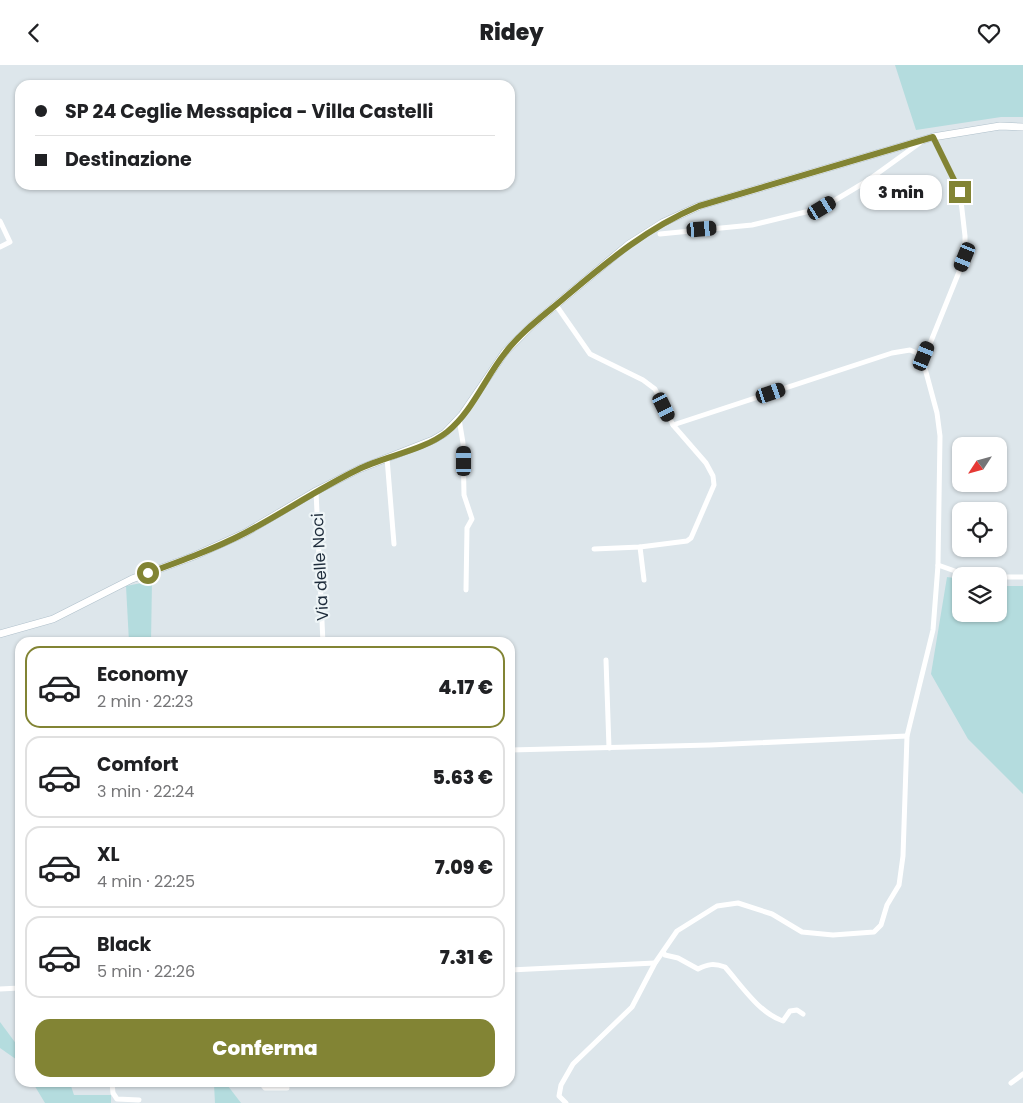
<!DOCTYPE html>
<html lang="it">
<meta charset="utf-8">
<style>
:root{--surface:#fff;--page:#f2f2f2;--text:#202124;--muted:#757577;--line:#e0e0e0;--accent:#828434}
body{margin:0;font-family:Poppins,sans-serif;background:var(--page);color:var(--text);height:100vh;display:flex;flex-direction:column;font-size:19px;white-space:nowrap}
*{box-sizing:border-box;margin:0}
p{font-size:16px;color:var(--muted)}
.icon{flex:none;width:28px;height:28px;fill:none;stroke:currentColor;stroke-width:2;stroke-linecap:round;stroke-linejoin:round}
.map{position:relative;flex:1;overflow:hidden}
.sheet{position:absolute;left:15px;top:572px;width:500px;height:450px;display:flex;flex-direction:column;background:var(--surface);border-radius:15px;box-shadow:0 1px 4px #0004}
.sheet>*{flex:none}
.guide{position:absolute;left:15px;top:15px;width:500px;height:110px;border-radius:15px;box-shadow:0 1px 4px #0004;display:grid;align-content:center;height:110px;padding:0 20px;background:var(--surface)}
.needle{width:32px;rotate:234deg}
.fabs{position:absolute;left:952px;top:372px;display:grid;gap:10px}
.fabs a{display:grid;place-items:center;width:55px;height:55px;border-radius:10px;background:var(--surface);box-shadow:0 1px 4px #0004;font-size:25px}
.end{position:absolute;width:22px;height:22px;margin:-11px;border:6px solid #828434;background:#fff;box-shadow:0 0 0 2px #fff}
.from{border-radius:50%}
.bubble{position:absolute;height:35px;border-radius:15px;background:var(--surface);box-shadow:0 1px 4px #0004;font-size:16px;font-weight:800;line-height:35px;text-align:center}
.car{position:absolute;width:15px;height:30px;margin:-15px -8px;border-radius:6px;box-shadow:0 0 4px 1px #0007;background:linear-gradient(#222 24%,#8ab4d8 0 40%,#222 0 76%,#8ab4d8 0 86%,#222 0)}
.guide b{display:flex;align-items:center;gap:18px;height:48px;font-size:19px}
.guide b+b{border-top:1px solid var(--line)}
.guide i{width:12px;height:12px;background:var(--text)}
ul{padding:9px 0 0;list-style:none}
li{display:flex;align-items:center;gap:15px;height:82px;margin:0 10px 8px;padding:0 10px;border:2px solid var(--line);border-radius:15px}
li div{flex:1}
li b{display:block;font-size:19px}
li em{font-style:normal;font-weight:800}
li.active{border-color:var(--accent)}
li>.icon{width:45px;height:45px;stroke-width:1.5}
.primary-button{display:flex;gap:10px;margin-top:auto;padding:10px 20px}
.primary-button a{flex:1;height:58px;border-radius:15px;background:var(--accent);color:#fff;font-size:20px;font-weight:800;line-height:58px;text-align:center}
header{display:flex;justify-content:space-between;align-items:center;height:65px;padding:0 20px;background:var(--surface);font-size:22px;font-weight:800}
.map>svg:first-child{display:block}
</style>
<header><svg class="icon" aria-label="back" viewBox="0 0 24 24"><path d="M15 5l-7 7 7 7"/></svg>Ridey<svg class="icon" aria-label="heart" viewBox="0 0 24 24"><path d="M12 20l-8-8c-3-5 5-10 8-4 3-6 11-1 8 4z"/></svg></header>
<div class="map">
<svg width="1023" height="1038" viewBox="0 0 1023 1038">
<rect width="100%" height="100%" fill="#dde6eb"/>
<g fill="#b4dcde">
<polygon points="895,0 1023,0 1023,52 1001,52 916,65"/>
<polygon points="947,512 961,514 961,549 999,549 999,521 1023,521 1023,729 968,674 931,609"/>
<polygon points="152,516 151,577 129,577 126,521"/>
<polygon points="0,957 20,984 20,997 0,983"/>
<polygon points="33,1018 70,1018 74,1030 111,1030 111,1038 45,1038"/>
<polygon points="214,1019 228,1021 241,1038 215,1038"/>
</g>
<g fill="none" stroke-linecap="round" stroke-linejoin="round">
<defs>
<polyline id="secondary" points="0,569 53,554 132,514 194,491 245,468 316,426 359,404 433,375 445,368 462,350 505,287 533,259 629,179 662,158 699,141 933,72 1000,61 1023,62"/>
</defs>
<use href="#secondary" stroke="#b0c0cb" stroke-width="8"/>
<g stroke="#fff" stroke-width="5">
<polyline points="0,156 10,177 0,182"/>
<polyline points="660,169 752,160 822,143 867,116 921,77"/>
<polyline points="556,240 590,289 643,315 655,324 673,360 706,398 713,411 714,420 691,473 687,476 640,482 594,484"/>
<polyline points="459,354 463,378 464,430 472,454 467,463 466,525"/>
<polyline points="673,360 892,288 910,285 924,291"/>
<polyline points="387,393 394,479"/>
<polyline points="316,426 323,578"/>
<polyline points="640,482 644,515"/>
<polyline points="938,500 969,511"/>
<polyline points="999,512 1023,512"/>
<polyline points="606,595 609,683"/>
<polyline points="510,685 710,680 907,671"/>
<path d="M663,887L665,890L678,893L698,904C708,899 714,898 725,902C741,920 759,948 783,956L790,946L797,945L803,949"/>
<polyline points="510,905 655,898"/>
<polyline points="0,924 20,923"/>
<polyline points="112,1018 113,1028 117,1034 139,1035"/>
<polyline points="261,1018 265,1023 287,1023"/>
<polyline points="1011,1018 1023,1009"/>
<polyline points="566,1038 559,1031 561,1020 573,999 632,942 655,898 677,866 717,841 738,838 772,849 802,867 833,870 874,867 881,860 887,840 899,820 903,791 907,671 933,565 938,500 940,371 937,348 923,296 965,192 965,171 960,127 933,72"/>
</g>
<use href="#secondary" stroke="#fff" stroke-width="7"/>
</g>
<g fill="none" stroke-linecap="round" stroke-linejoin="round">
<path stroke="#828434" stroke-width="6" d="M148,508C181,496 214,484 245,468C283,448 318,424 357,405C384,391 423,386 447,367C472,347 485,313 505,288C521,267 543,251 563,234C607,197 645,164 699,141L933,72L960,127"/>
</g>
<g text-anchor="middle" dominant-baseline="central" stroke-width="4.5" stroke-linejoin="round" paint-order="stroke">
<g font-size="16" fill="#1e2c3b" stroke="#eef5f7">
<text transform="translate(320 502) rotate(-93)">Via delle Noci</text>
</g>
</g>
</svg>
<div class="fabs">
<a><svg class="needle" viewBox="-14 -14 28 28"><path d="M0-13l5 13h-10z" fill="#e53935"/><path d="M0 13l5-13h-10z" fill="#757577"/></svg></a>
<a><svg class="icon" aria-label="locate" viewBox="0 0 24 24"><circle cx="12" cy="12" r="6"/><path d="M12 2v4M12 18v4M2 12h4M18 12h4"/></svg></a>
<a><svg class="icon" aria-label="layers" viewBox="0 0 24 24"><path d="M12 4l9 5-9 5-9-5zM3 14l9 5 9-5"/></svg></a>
</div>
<i class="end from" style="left:148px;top:508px"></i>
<i class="end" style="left:960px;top:127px"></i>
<div class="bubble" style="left:860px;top:110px;width:82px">3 min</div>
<i class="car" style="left:822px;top:143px;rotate:59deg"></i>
<i class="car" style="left:702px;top:164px;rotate:85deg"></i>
<i class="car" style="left:965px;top:192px;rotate:202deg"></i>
<i class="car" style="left:924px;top:291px;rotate:22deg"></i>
<i class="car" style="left:771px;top:328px;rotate:71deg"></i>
<i class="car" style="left:664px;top:342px;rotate:154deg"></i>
<i class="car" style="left:464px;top:396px;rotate:0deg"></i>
<div class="guide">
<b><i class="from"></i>SP 24 Ceglie Messapica - Villa Castelli</b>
<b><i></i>Destinazione</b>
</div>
<section class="sheet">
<ul>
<li class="active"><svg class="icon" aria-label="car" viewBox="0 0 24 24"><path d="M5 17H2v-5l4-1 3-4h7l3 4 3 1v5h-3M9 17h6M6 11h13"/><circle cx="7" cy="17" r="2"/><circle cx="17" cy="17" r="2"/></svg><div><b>Economy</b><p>2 min · 22:23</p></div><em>4.17 €</em></li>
<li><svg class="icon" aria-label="car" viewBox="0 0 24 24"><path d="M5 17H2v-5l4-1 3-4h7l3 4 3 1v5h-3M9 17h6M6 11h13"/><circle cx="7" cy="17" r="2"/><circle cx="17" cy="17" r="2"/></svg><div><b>Comfort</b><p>3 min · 22:24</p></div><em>5.63 €</em></li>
<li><svg class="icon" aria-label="car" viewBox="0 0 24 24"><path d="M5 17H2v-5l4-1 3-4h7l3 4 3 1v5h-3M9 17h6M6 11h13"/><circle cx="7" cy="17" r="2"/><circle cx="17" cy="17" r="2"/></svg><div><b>XL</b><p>4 min · 22:25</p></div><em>7.09 €</em></li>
<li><svg class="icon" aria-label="car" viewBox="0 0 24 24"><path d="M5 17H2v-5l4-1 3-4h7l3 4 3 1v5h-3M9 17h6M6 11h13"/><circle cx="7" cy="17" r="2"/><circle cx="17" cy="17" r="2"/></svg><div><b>Black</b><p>5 min · 22:26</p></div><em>7.31 €</em></li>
</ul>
<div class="primary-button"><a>Conferma</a></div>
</section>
</div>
